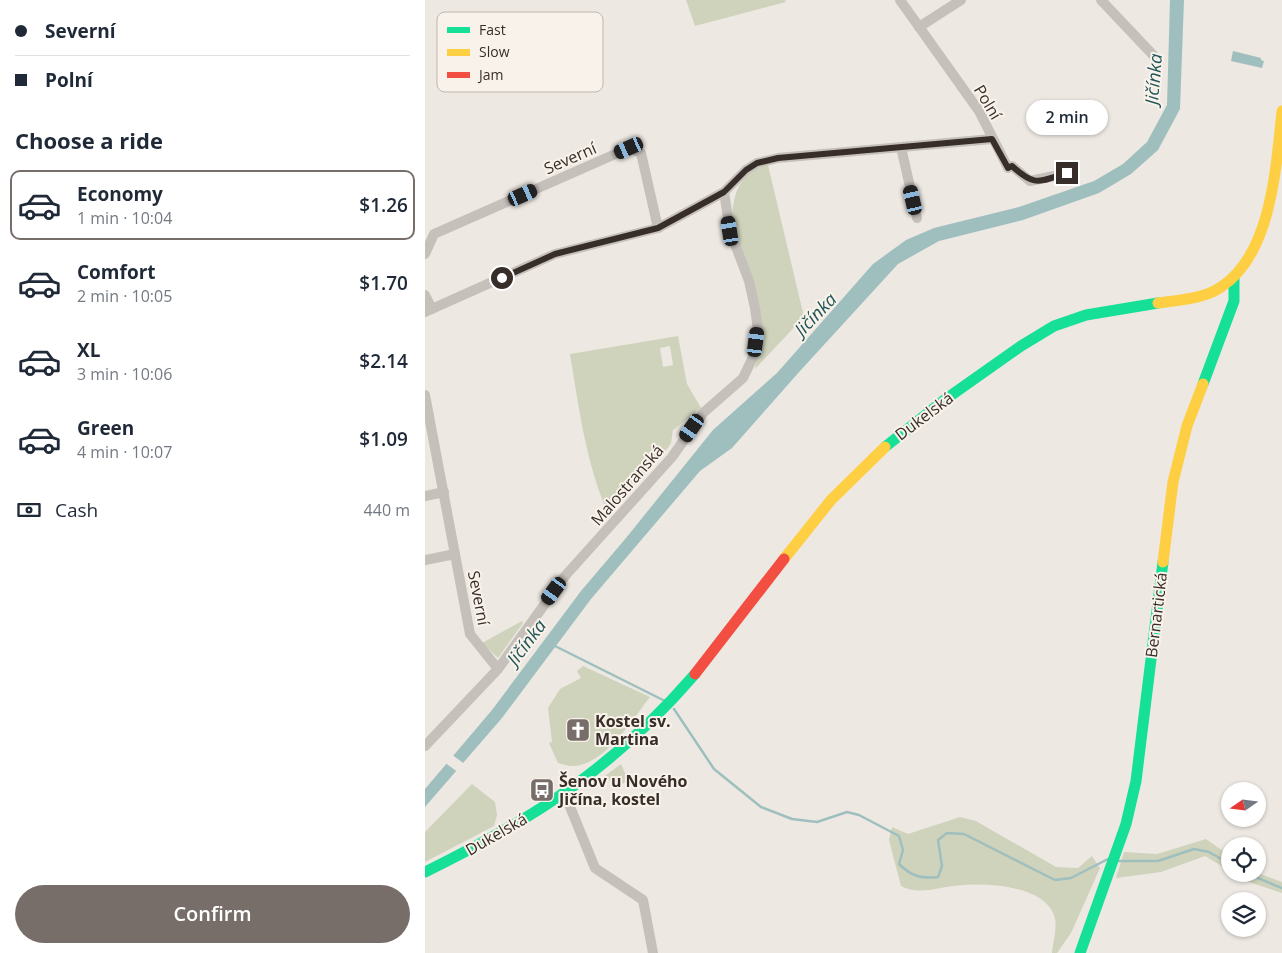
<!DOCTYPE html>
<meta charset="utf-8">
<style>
:root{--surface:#fff;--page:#f6f6f7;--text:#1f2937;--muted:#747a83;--line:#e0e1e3;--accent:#776e6a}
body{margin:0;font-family:"Open Sans",sans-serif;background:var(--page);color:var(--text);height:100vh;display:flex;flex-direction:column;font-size:19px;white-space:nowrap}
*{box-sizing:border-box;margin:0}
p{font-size:16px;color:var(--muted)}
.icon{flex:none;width:28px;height:28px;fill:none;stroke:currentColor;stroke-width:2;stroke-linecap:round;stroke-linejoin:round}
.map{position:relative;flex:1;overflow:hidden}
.drawer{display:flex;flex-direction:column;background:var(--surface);width:425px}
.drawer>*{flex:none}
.top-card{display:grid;align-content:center;height:110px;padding:0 15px;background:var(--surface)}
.needle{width:32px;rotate:256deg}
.buttons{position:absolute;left:796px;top:782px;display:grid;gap:10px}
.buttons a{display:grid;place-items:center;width:45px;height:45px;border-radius:50%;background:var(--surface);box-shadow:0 1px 4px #0004;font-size:25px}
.end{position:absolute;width:22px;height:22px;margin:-11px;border:6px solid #372d29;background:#fff;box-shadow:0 0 0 2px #fff}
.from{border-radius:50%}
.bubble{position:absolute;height:35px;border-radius:18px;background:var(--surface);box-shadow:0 1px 4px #0004;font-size:16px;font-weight:600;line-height:35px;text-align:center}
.car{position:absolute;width:15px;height:30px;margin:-15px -8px;border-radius:6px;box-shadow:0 0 4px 1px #0007;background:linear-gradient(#222 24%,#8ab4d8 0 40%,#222 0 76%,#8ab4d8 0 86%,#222 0)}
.top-card b{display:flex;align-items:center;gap:18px;height:48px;font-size:19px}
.top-card b+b{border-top:1px solid var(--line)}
.top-card i{width:12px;height:12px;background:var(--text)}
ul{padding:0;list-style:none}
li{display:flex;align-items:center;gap:15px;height:70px;margin:0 10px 8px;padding:0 5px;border:2px solid transparent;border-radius:10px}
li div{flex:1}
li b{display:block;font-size:19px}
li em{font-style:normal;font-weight:600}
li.on{border-color:var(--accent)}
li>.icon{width:45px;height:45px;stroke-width:1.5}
h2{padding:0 15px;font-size:22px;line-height:60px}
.pay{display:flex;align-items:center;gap:12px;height:55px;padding:0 15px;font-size:19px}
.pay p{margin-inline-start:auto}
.cta{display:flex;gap:10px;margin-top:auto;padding:10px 15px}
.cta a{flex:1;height:58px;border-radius:30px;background:var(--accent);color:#fff;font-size:20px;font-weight:600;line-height:58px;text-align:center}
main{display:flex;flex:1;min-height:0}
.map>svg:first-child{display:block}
</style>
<main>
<section class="drawer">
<div class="top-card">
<b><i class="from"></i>Severní</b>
<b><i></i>Polní</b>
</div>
<h2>Choose a ride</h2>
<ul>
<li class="on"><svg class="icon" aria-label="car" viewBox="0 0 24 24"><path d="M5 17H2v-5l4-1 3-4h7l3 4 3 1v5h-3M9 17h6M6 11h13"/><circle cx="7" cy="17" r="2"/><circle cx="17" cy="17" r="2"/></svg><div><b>Economy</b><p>1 min · 10:04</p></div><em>$1.26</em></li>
<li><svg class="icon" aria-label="car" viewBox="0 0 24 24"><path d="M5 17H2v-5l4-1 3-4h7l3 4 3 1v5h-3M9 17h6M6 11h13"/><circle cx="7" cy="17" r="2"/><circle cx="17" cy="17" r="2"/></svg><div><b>Comfort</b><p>2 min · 10:05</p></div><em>$1.70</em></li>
<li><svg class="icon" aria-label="car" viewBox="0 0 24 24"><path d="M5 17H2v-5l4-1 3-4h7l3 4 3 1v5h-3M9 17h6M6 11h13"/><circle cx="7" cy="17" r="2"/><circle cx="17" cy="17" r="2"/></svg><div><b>XL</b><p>3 min · 10:06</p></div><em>$2.14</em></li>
<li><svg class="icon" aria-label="car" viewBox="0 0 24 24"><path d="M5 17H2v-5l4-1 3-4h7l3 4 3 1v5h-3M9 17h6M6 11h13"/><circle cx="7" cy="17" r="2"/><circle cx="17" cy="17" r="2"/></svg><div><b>Green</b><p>4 min · 10:07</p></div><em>$1.09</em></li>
</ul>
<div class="pay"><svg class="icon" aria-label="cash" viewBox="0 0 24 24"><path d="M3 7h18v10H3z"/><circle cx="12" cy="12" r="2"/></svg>Cash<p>440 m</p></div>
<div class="cta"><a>Confirm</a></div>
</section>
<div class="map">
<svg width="857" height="953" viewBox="0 0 857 953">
<rect width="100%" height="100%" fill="#ede8e2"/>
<g fill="#cfd3bc" fill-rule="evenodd">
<polygon points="261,0 360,0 361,2 270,26"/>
<path d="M343,165L379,317L330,369L335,330L307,218C308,193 316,170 343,165Z"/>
<path d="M253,336L262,384L276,408L248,430L246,443L240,452L183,513C161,464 154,408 145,354ZM245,346L248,365L238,367L235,348Z"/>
<polygon points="97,621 98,623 73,658 57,643"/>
<path d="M158,666L225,697C207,720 180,765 148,766C143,766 138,764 133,763L124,743L127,742L123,708L135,689L156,678L152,671Z"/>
<polygon points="196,764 203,780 192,788 180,776"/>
<polygon points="47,784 70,802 72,815 69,826 0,862 0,832"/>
<path d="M535,817L551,821L631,867L653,868L667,856L675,868L646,933L632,953H627C628,942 633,926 629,915C618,884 555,882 528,886C511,888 492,895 476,886L464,840L467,827L483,834Z"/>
<polygon points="781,839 805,856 805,871 780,856 736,872 691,878 699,852 732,854"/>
<polygon points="833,873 857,882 857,893 824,882 810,874"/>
</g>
<g fill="#9fbfbe">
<polygon points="745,0 759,0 755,109 733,150 706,174 674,193 598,220 514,241 473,264 375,371 307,448 275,471 166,599 77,718 0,807 0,789 67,710 156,591 201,538 288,430 352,373 448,264 481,240 509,228 594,207 669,181 698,164 722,142 742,105"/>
<polygon points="808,51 836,58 836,60 839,61 837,68 806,61"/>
</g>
<polygon fill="#ede8e2" points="26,754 41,765 34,773 19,762"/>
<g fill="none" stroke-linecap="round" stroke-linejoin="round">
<g stroke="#9fbfbe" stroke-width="2.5">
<polyline points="128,645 240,701"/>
<path d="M249,709L289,769L336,807L367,819L392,822L422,812L434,815L474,836L478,850L474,864C486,876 496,879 513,877L517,866L513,840L522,833L539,834L630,880L646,878L683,859"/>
<polyline points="692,861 733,861 769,849 784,852 805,864"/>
<polyline points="823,874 857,888"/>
</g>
<g stroke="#c6c0bb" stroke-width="10">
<polyline points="475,0 554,111 583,168 587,166 605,181 643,173"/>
<polyline points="676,0 729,56"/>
<polyline points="494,27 536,0"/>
<polyline points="476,147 492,218"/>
<polyline points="0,254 9,234 204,148 216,153 233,228"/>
<polyline points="0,295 7,309"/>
<polyline points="0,312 130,254 233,228 299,192 321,170 332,163 353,158 567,139"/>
<polyline points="0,395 45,634 73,669"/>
<polyline points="0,496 19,492"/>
<polyline points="0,560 30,554"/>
<polyline points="0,746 73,669 140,576 247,457 278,413 318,378 329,355 333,330 330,308 324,281 305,231 299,192"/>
<polyline points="139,792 170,868 218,900 228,953"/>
</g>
<g stroke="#16e098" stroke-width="11">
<polyline points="778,384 809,301 809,278"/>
<polyline points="460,447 518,401 596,346 629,326 661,315 733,303"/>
<path d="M0,872C109,819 190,767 270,674"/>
<polyline points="655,953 701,824 711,781 738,562"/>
</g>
<g stroke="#ffcf43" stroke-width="11">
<path d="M733,303C753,300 779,299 796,287C847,254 851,166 857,111"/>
<polyline points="359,559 406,500 460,447"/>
<polyline points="738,562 748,482 762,426 778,384"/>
</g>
<polyline stroke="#f24e42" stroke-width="11" points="270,674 359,559"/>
</g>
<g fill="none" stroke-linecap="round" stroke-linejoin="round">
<path stroke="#372d29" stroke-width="6" d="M77,278L130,254L233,228L299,192L321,170L332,163L353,158L567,139L583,168L587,166C611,188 614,181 642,173"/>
</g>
<defs>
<symbol id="church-square" viewBox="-11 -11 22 22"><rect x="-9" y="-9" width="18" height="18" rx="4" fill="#776e6a" stroke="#f9f2ea"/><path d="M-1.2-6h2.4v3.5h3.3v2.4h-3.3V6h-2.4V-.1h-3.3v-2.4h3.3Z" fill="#fff"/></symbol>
<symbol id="bus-square" viewBox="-11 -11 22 22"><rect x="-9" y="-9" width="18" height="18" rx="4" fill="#776e6a" stroke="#f9f2ea"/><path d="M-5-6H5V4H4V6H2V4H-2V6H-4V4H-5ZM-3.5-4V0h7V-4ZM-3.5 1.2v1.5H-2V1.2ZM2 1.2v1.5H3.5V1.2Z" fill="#fff"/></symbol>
</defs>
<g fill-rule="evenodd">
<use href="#church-square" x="139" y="716" width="28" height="28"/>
<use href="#bus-square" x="103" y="776" width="28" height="28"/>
</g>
<g text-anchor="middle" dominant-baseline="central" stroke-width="4" stroke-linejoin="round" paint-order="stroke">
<g font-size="16" fill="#372d29" stroke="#f9f2ea">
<text transform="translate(563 102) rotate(59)">Polní</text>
<text transform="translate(145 158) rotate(-24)">Severní</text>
<text transform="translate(499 416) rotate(-37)">Dukelská</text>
<text transform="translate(202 485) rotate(-49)">Malostranská</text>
<text transform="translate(54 598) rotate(79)">Severní</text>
<text transform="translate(731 615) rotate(-83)">Bernartická</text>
<text transform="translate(71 834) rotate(-30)">Dukelská</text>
</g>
<g font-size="16" font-weight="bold" fill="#372d29" stroke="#f9f2ea" text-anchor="start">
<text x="170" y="721">Kostel sv.<tspan x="170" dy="18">Martina</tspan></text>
<text x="134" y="781">Šenov u Nového<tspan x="134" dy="18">Jičína, kostel</tspan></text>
</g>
<g font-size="18" font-style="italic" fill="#1f5558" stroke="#f9f2ea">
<text transform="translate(728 79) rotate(-85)">Jičínka</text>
<text transform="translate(390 314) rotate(-46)">Jičínka</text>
<text transform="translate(101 642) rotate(-53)">Jičínka</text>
</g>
</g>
<rect x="12" y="12" width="166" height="80" rx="8" fill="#f9f2ea" stroke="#bfb7b0" stroke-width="1"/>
<rect x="22" y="27" width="23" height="6" fill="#16e098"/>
<rect x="22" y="49" width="23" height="7" fill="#ffcf43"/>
<rect x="22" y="72" width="23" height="6" fill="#f24e42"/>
<g font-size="14" fill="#372d29">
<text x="54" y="35">Fast</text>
<text x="54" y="57">Slow</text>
<text x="54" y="80">Jam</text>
</g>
</svg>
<div class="buttons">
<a><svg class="needle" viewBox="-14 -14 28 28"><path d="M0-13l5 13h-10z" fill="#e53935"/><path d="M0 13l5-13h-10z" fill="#747a83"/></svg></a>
<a><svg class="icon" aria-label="locate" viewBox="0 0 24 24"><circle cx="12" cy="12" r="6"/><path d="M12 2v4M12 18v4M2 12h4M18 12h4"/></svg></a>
<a><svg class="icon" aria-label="layers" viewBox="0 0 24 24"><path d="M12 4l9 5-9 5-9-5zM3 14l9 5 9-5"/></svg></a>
</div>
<i class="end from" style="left:77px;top:278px"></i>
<i class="end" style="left:642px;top:173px"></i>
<div class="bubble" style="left:601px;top:100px;width:82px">2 min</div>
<i class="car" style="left:204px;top:148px;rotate:246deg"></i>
<i class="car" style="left:98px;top:195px;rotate:66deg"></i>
<i class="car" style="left:488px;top:200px;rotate:347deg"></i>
<i class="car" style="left:305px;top:231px;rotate:351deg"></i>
<i class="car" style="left:331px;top:342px;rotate:7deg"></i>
<i class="car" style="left:267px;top:428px;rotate:215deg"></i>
<i class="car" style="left:129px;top:591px;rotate:216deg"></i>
</div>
</main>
